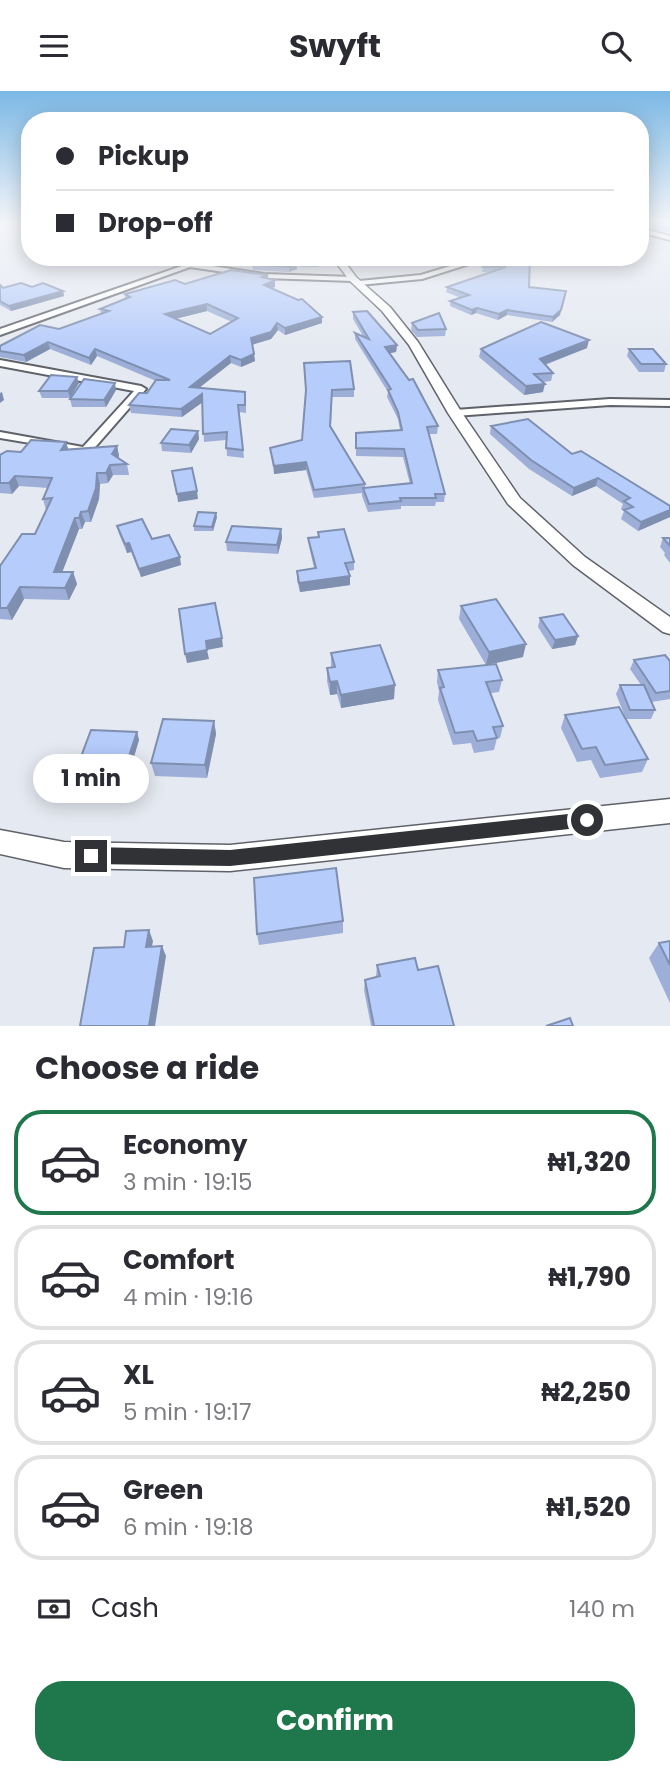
<!DOCTYPE html>
<meta charset="utf-8">
<style>
:root{--surface:#fff;--page:#f7f7f7;--text:#2b2b33;--muted:#7c7c81;--line:#e1e1e2;--accent:#1f784c}
body{margin:0;font-family:Poppins,sans-serif;background:var(--page);color:var(--text);height:100vh;display:flex;flex-direction:column;font-size:26px;white-space:nowrap}
*{box-sizing:border-box;margin:0}
p{font-size:23px;color:var(--muted)}
.icon{flex:none;width:38px;height:38px;fill:none;stroke:currentColor;stroke-width:2;stroke-linecap:round;stroke-linejoin:round}
.map{position:relative;height:935px;overflow:hidden}
.drawer{display:flex;flex-direction:column;background:var(--surface);flex:1}
.drawer>*{flex:none}
.top-card{position:absolute;left:21px;top:21px;width:628px;height:154px;border-radius:28px;box-shadow:0 4px 18px #0003;display:grid;align-content:center;height:154px;padding:0 35px;background:var(--surface)}
.end{position:absolute;width:32px;height:32px;margin:-16px;border:9px solid #303235;background:#fff;box-shadow:0 0 0 4px #fff}
.from{border-radius:50%}
.bubble{position:absolute;height:49px;border-radius:24px;background:var(--surface);box-shadow:0 4px 18px #0003;font-size:23px;font-weight:700;line-height:49px;text-align:center}
.top-card b{display:flex;align-items:center;gap:24px;height:66px;font-size:26px}
.top-card b+b{border-top:2px solid var(--line)}
.top-card i{width:18px;height:18px;background:var(--text)}
ul{padding:0;list-style:none}
li{display:flex;align-items:center;gap:21px;height:105px;margin:0 14px 10px;padding:0 21px;border:4px solid var(--line);border-radius:28px}
li div{flex:1}
li b{display:block;font-size:26px}
li em{font-style:normal;font-weight:700}
li.current{border-color:var(--accent)}
li>.icon{width:63px;height:63px;stroke-width:1.5}
h2{padding:0 35px;font-size:32px;line-height:84px}
.pay{display:flex;align-items:center;gap:18px;height:77px;padding:0 35px;font-size:26px}
.pay p{margin-inline-start:auto}
.cta{display:flex;gap:14px;margin-top:auto;padding:14px 35px}
.cta a{flex:1;height:80px;border-radius:28px;background:var(--accent);color:#fff;font-size:28px;font-weight:700;line-height:80px;text-align:center}
header{display:flex;justify-content:space-between;align-items:center;height:91px;padding:0 35px;background:var(--surface);font-size:32px;font-weight:700}
.map>svg:first-child{display:block}
</style>
<header><svg class="icon" aria-label="menu" viewBox="0 0 24 24"><path d="M4 6h16M4 12h16M4 18h16"/></svg>Swyft<svg class="icon" aria-label="search" viewBox="0 0 24 24"><circle cx="10" cy="10" r="6"/><path d="M15 15l6 6"/></svg></header>
<div class="map">
<svg width="670" height="935" viewBox="0 0 670 935">
<rect width="100%" height="100%" fill="#e5e9f1"/>
<g fill="none" stroke-linecap="round" stroke-linejoin="round">
<defs>
<g id="minor">
<polygon points="640,137 670,145 670,149 640,141"/>
<polygon points="136,166 154,166 264,183 353,186 357,188 353,190 264,187 190,176 0,244 0,238 182,175"/>
<polygon points="480,166 491,166 422,188 359,194 355,192 359,190 421,184"/>
<polygon points="0,269 141,295 146,298 90,362 0,347 0,341 83,356 134,300 0,275"/>
<polygon points="610,308 670,309 670,315 610,314 455,325 450,322 455,319"/>
</g>
<g id="tertiary">
<polygon points="332,166 341,166 356,186 390,216 418,251 462,322 520,407 585,466 670,526 670,543 663,541 573,474 508,413 448,322 409,254 382,220 350,190"/>
<polygon points="670,708 670,732 230,780 64,777 0,763 0,739 64,751 230,754"/>
</g>
</defs>
<use href="#minor" stroke="#5f6269" stroke-width="4"/>
<use href="#tertiary" stroke="#5f6269" stroke-width="3"/>
<use href="#minor" fill="#fff" fill-rule="evenodd"/>
<use href="#tertiary" fill="#fff" fill-rule="evenodd"/>
</g>
<g fill="#9dafd8" fill-rule="evenodd">
<polygon points="640,131 670,131 670,141 667,141 640,135"/>
<polygon points="294,166 316,166 319,170 319,176 301,176"/>
<polygon points="530,166 529,196 560,224 552,231 507,224 498,229 476,222 471,224 450,215 450,210 461,207 446,201 447,196 491,181 482,181 483,176 486,174 481,172 481,167"/>
<polygon points="252,173 296,173 297,178 289,181 253,179"/>
<path d="M268,184V188L275,196L272,197L322,226V232L285,244L278,239L271,248L252,254L255,270L241,276L231,272L199,297L246,308V322L239,321L244,367L227,365L226,349L204,351L202,311L182,326L131,322L129,314L147,302L156,290L97,265L91,274L50,258L26,271L0,266V255L59,238L101,223L100,218L125,207V203L185,193ZM207,220L232,231L210,243L175,228Z"/>
<polygon points="0,194 3,197 32,196 63,200 64,205 11,220 0,214"/>
<polygon points="353,221 397,254 396,261 389,262 438,335 437,343 429,343 445,403 444,411 436,411 435,415 401,415 401,418 368,421 362,405 362,402 314,407 306,379 274,383 270,357 302,349 306,301 304,272 354,298 354,306 332,306 331,335 365,393 365,397 410,393 403,366 356,365 356,342 400,339 398,328 387,306 388,301 355,248 355,242 363,245 353,228"/>
<polygon points="412,232 446,238 445,245 417,246 411,239"/>
<polygon points="587,257 545,274 553,282 551,290 543,291 543,301 524,304 479,266 481,258"/>
<polygon points="629,258 666,273 664,281 639,281 627,265"/>
<polygon points="79,292 70,307 42,307 39,300"/>
<polygon points="116,299 106,316 72,316 70,308"/>
<polygon points="491,335 572,363 670,415 670,426 638,440 621,428 624,420 621,418 623,413 596,395 572,405 529,378 490,343"/>
<polygon points="198,340 199,348 191,362 162,360 161,352"/>
<polygon points="66,351 68,358 117,355 119,365 118,368 127,373 129,384 113,384 108,392 100,393 99,408 91,431 85,431 82,438 79,438 62,481 73,481 77,493 69,509 24,508 12,529 0,528 0,475 35,443 46,419 43,408 48,397 19,395 12,403 0,402 0,364"/>
<polygon points="217,426 213,440 194,440 194,435"/>
<polygon points="117,435 152,448 181,474 141,486 131,461 127,462 119,443"/>
<polygon points="281,438 282,447 278,463 227,460 226,451"/>
<polygon points="318,441 354,471 354,479 348,480 350,494 300,501 297,489 297,480 314,477 309,455 308,447 318,446"/>
<polygon points="663,447 670,447 670,472 664,464 665,462 660,456"/>
<polygon points="461,515 523,566 487,574 502,589 499,601 491,602 503,635 500,647 497,647 494,659 474,662 471,652 453,654 438,609 439,600 437,591 438,579 486,574 459,528"/>
<polygon points="540,527 578,545 575,554 552,558 538,536"/>
<polygon points="331,562 394,608 341,617 337,603 330,604 327,590 327,577 331,576"/>
<polygon points="634,569 670,570 670,608 652,611 655,619 651,628 626,628 616,603 620,594 641,594 630,578"/>
<polygon points="565,624 648,668 642,681 600,687 591,669 577,671 561,637"/>
<polygon points="214,630 216,643 207,687 155,685 151,672"/>
<polygon points="137,641 139,649 126,692 94,694 92,688 80,688 76,679"/>
<polygon points="343,830 343,842 259,854 257,843"/>
<polygon points="670,850 670,912 649,867 659,852"/>
<polygon points="377,874 418,879 454,935 371,935 364,899 365,889 376,886"/>
</g>
<g fill="#7f8fb0">
<polygon points="296,173 297,178 289,181 289,176"/>
<polygon points="275,189 275,196 265,200 264,194"/>
<polygon points="63,200 64,205 11,220 9,215"/>
<polygon points="565,205 560,224 552,231 553,226"/>
<polygon points="207,213 207,220 166,230 165,223"/>
<polygon points="477,217 476,222 471,224 472,219"/>
<polygon points="507,219 507,224 498,229 499,223"/>
<polygon points="322,226 322,232 285,244 285,237"/>
<polygon points="277,232 278,239 271,248 251,254 251,247"/>
<polygon points="589,249 587,257 538,276 540,268"/>
<polygon points="48,251 50,258 26,271 24,264"/>
<polygon points="397,254 396,261 385,263 385,256"/>
<polygon points="95,258 97,265 91,274 89,267"/>
<polygon points="254,263 255,270 241,276 241,269"/>
<polygon points="230,265 231,272 191,303 190,296"/>
<polygon points="77,286 79,292 70,307 68,300"/>
<polygon points="115,292 116,299 106,316 104,309"/>
<polygon points="545,293 543,301 524,304 526,295"/>
<polygon points="2,301 4,309 0,312 0,302"/>
<polygon points="202,303 203,311 182,326 181,318"/>
<polygon points="198,340 199,348 191,362 189,354"/>
<polygon points="66,351 69,361 61,359"/>
<polygon points="117,355 119,365 114,374 112,363"/>
<polygon points="306,371 306,379 274,383 274,375"/>
<polygon points="110,374 113,384 108,392 106,382"/>
<polygon points="97,382 100,393 99,408 91,431 88,420"/>
<polygon points="15,385 19,395 12,403 9,392"/>
<polygon points="598,387 596,395 572,405 574,397"/>
<polygon points="197,400 198,408 178,411 177,403"/>
<polygon points="670,419 670,426 638,440 641,431"/>
<polygon points="81,421 85,431 82,438 79,427"/>
<polygon points="216,422 217,426 213,440 212,436"/>
<polygon points="75,427 79,438 58,492 54,481"/>
<polygon points="281,438 282,447 278,463 277,454"/>
<polygon points="129,452 131,461 127,462 125,453"/>
<polygon points="180,466 181,474 141,486 139,478"/>
<polygon points="73,481 77,493 69,509 65,497"/>
<polygon points="350,485 350,494 300,501 299,492"/>
<polygon points="20,496 24,508 12,529 7,517"/>
<polygon points="578,545 575,554 552,558 555,549"/>
<polygon points="222,547 223,556 207,559 209,568 187,572 185,563 206,550"/>
<polygon points="526,553 523,566 486,574 489,561"/>
<polygon points="337,590 337,603 330,604 330,591"/>
<polygon points="395,594 394,608 341,617 341,604"/>
<polygon points="214,630 216,643 207,687 205,674"/>
<polygon points="137,641 139,649 126,692 123,683"/>
<polygon points="149,839 153,850 150,866 146,856"/>
<polygon points="162,855 166,865 155,935 149,935"/>
</g>
<g fill="#b6ccfb" stroke="#7f8fb0" stroke-width="2" fill-rule="evenodd">
<polygon points="645,131 670,131 670,137 668,137"/>
<polygon points="298,166 316,166 319,170 301,170"/>
<polygon points="484,166 530,166 529,196 566,200 561,219 553,226 507,219 499,223 477,217 472,219 450,210 469,204 447,196 506,176 483,176 490,170 481,167"/>
<polygon points="271,168 296,173 289,176 252,173"/>
<path d="M231,179L268,184L262,186L275,189L264,194L298,209L302,208L322,226L285,237L277,232L271,241L251,247L254,263L241,269L230,265L190,296L245,301V314H238L243,359L226,357L227,341L203,343L202,303L181,318L129,314L139,302H147L156,289H170L95,258L89,267L48,251L24,264L0,260V255L40,234L59,238L109,220L100,218L130,206L125,203L175,189L185,193ZM207,213L238,227L210,243L165,223Z"/>
<polygon points="21,192 32,196 43,192 63,200 9,215 0,210 0,194 3,197"/>
<polygon points="367,220 397,254 385,256 409,289 413,288 438,335 427,336 445,403 435,403 436,407 400,407 401,410 369,413 363,397 412,392 404,358 356,357 356,342 402,339 398,321 388,299 391,298 355,242 369,248 353,221"/>
<polygon points="439,222 446,238 418,239 412,232"/>
<polygon points="541,231 589,249 540,268 553,282 534,283 545,293 526,295 481,258"/>
<polygon points="629,258 653,258 666,273 641,273"/>
<polygon points="350,270 354,298 332,299 330,335 365,393 314,399 306,371 274,375 270,357 302,349 306,299 304,272"/>
<polygon points="51,284 77,286 68,300 39,300"/>
<polygon points="84,288 115,292 104,309 70,308"/>
<polygon points="528,328 572,363 581,360 670,415 670,419 641,431 624,419 633,416 624,410 630,407 598,387 574,397 531,369 491,335"/>
<polygon points="171,338 198,340 189,354 161,352"/>
<polygon points="31,349 66,351 61,359 117,355 112,363 127,373 110,374 106,382 97,382 96,397 88,420 81,421 79,427 75,427 54,481 73,481 65,497 20,496 7,517 0,517 0,475 22,443 35,443 52,407 43,408 52,387 15,385 9,392 0,392 0,364 7,360 21,361"/>
<polygon points="192,377 197,400 177,403 172,380"/>
<polygon points="198,421 216,422 212,436 194,435"/>
<polygon points="142,428 152,448 169,444 180,466 139,478 129,452 125,453 117,435"/>
<polygon points="232,435 281,438 277,454 226,451"/>
<polygon points="344,438 354,471 345,472 350,485 299,492 297,480 316,477 308,447 319,446 318,441"/>
<polygon points="663,447 670,447 670,455"/>
<polygon points="496,508 526,553 489,561 461,515"/>
<polygon points="215,512 222,547 206,550 207,559 185,563 179,518"/>
<polygon points="563,523 578,545 555,549 540,527"/>
<polygon points="380,554 395,594 341,604 337,590 330,591 327,577 335,576 331,562"/>
<polygon points="665,564 670,570 670,600 656,602 634,569"/>
<polygon points="496,573 502,589 486,591 503,635 493,636 497,647 477,650 473,640 455,642 440,597 444,596 438,579"/>
<polygon points="620,594 644,594 655,619 630,619"/>
<polygon points="619,616 648,668 605,674 596,656 582,658 565,624"/>
<polygon points="163,628 214,630 205,674 151,672"/>
<polygon points="91,639 137,641 123,683 91,686 93,680 76,679"/>
<polygon points="336,777 343,830 257,843 254,787"/>
<polygon points="149,839 146,856 162,855 149,935 80,935 94,857 124,856 126,840"/>
<polygon points="670,850 670,874 659,852"/>
<polygon points="415,867 418,879 438,875 454,935 374,935 365,889 380,885 377,874"/>
<polygon points="570,927 573,935 546,935"/>
</g>
<linearGradient id="sky" x2="0" y2="1"><stop stop-color="#7bb8e5"/><stop offset="0.5" stop-color="#f3f5f9"/><stop offset="1" stop-color="#f3f5f9" stop-opacity="0"/></linearGradient>
<rect width="670" height="262" fill="url(#sky)"/>
<polygon fill="#303235" points="587,721 593,723 596,729 593,734 587,736 230,775 91,773 85,771 83,765 85,759 91,756 230,759"/>
</svg>
<i class="end from" style="left:587px;top:729px"></i>
<i class="end" style="left:91px;top:765px"></i>
<div class="bubble" style="left:33px;top:663px;width:116px">1 min</div>
<div class="top-card">
<b><i class="from"></i>Pickup</b>
<b><i></i>Drop-off</b>
</div>
</div>
<section class="drawer">
<h2>Choose a ride</h2>
<ul>
<li class="current"><svg class="icon" aria-label="car" viewBox="0 0 24 24"><path d="M5 17H2v-5l4-1 3-4h7l3 4 3 1v5h-3M9 17h6M6 11h13"/><circle cx="7" cy="17" r="2"/><circle cx="17" cy="17" r="2"/></svg><div><b>Economy</b><p>3 min · 19:15</p></div><em>₦1,320</em></li>
<li><svg class="icon" aria-label="car" viewBox="0 0 24 24"><path d="M5 17H2v-5l4-1 3-4h7l3 4 3 1v5h-3M9 17h6M6 11h13"/><circle cx="7" cy="17" r="2"/><circle cx="17" cy="17" r="2"/></svg><div><b>Comfort</b><p>4 min · 19:16</p></div><em>₦1,790</em></li>
<li><svg class="icon" aria-label="car" viewBox="0 0 24 24"><path d="M5 17H2v-5l4-1 3-4h7l3 4 3 1v5h-3M9 17h6M6 11h13"/><circle cx="7" cy="17" r="2"/><circle cx="17" cy="17" r="2"/></svg><div><b>XL</b><p>5 min · 19:17</p></div><em>₦2,250</em></li>
<li><svg class="icon" aria-label="car" viewBox="0 0 24 24"><path d="M5 17H2v-5l4-1 3-4h7l3 4 3 1v5h-3M9 17h6M6 11h13"/><circle cx="7" cy="17" r="2"/><circle cx="17" cy="17" r="2"/></svg><div><b>Green</b><p>6 min · 19:18</p></div><em>₦1,520</em></li>
</ul>
<div class="pay"><svg class="icon" aria-label="cash" viewBox="0 0 24 24"><path d="M3 7h18v10H3z"/><circle cx="12" cy="12" r="2"/></svg>Cash<p>140 m</p></div>
<div class="cta"><a>Confirm</a></div>
</section>
